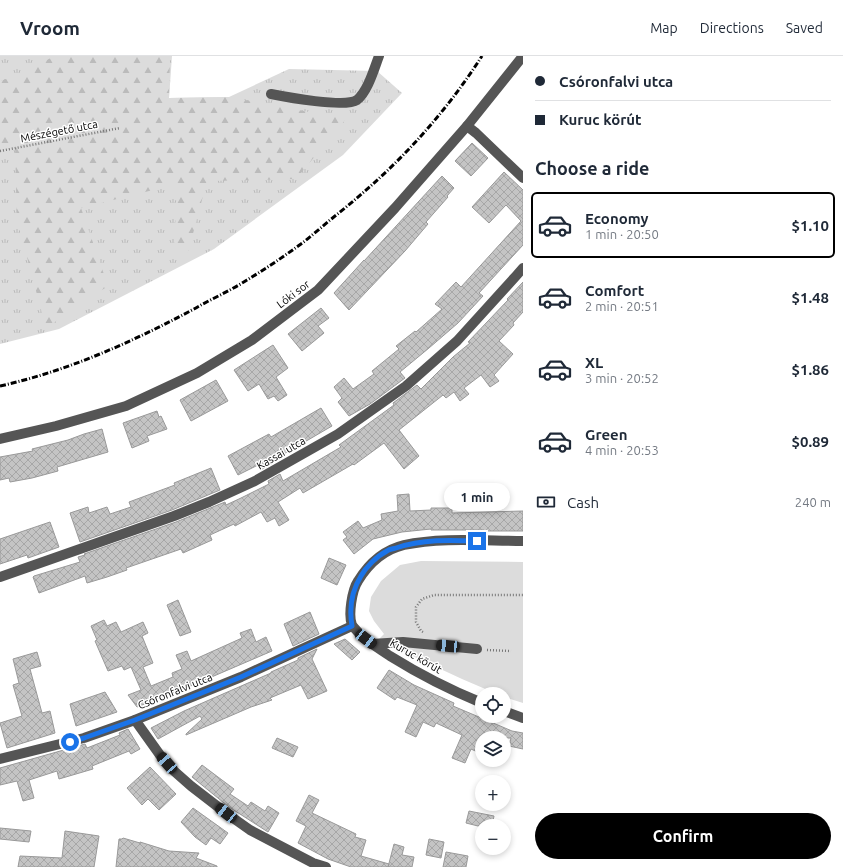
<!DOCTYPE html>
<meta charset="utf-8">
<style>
:root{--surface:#fff;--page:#f6f6f7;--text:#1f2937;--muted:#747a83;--line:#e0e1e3;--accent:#000}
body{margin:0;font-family:Ubuntu,sans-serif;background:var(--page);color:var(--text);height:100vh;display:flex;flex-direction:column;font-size:15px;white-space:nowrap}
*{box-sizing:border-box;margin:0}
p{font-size:13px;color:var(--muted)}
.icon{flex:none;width:22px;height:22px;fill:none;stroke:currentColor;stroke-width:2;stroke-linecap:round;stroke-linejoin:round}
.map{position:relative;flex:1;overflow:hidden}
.details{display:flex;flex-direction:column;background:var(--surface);width:320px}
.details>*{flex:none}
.guide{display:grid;align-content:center;height:88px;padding:0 12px;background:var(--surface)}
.controls{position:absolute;left:475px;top:631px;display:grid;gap:8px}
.controls a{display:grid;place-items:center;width:36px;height:36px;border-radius:50%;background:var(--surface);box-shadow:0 2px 6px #0003;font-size:20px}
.end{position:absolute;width:18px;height:18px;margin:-9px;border:5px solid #1a73e8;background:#fff;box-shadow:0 0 0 2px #fff}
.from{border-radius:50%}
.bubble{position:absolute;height:28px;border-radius:14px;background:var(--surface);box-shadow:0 2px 6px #0003;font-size:13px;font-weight:700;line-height:28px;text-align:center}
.car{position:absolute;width:12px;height:24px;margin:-12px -6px;border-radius:5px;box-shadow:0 0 3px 1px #0007;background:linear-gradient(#222 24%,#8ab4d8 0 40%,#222 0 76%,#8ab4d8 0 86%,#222 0)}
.guide b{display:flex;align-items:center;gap:14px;height:38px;font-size:15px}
.guide b+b{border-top:1px solid var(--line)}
.guide i{width:10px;height:10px;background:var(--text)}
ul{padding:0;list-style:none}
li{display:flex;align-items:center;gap:12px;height:66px;margin:0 8px 6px;padding:0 4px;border:2px solid transparent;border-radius:6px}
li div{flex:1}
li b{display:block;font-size:15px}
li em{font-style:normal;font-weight:700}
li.active{border-color:var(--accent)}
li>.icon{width:36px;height:36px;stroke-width:1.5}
h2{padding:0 12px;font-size:18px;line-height:48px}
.pay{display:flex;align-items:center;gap:10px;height:44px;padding:0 12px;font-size:15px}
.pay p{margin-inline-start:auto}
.action{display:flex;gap:8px;margin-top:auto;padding:8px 12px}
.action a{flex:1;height:46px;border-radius:24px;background:var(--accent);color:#fff;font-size:16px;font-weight:700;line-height:46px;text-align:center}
header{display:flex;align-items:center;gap:24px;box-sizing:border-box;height:56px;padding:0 20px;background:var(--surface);border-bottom:1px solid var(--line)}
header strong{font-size:19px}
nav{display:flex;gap:22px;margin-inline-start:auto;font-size:14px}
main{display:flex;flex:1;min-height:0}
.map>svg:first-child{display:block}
</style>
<header>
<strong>Vroom</strong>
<nav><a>Map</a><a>Directions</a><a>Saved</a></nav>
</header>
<main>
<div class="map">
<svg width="523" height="811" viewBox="0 0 523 811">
<defs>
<pattern id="grass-tufts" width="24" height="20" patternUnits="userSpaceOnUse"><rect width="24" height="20" fill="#dcdcdc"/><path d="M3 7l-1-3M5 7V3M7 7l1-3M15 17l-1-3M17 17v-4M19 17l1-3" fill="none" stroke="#bbb"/></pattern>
<pattern id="forest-firs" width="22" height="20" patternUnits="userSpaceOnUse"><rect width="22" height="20" fill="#dcdcdc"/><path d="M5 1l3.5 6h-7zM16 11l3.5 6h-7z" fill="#bbb"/></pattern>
<pattern id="building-cross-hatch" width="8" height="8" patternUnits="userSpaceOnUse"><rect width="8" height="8" fill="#c4c4c4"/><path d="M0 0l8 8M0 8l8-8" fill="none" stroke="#a7a7a7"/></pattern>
</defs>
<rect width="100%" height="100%" fill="#fff"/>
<polygon fill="url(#grass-tufts)" points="0,0 172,0 169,42 229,41 289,13 377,15 402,37 343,99 214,193 59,273 0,288"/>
<polygon fill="url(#forest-firs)" points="55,0 170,0 169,42 230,41 346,63 296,123 207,125 187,200 174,197 177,128 81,152 108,230 46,272 17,164 15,89 0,91 0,25 9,22"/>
<polygon fill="#dcdcdc" points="421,505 523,506 523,647 504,641 504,638 497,638 462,623 378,584 384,578 374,565 369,555 371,541 381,525 400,509"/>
<g fill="url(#building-cross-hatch)" stroke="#999">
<polygon points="472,87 488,102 471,120 455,105"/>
<polygon points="504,116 523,134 523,189 479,237 483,240 458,267 429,292 400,316 405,322 370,348 349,360 338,346 342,342 334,331 344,322 353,333 374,318 372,315 399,293 396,290 415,275 416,276 442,253 435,248 456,226 461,231 521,165 506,149 489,167 472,151"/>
<polygon points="442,120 454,132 447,140 448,141 426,166 428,168 405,195 349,254 334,237 364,204 364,205"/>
<polygon points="523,226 523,256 513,267 514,269 499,285 513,298 494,319 499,325 490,331 481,319 464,332 469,338 460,345 454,336 446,342 443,339 399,374 419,400 404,413 384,387 354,409 353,408 303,437 300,432 278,446 289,464 279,470 275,462 267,466 261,456 235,470 234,468 210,479 212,484 183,497 181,493 126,512 127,514 107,521 87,527 85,520 39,537 33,521 34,520 80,506 78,501 85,499 84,498 176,466 225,446 226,449 241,442 269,428 268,425 280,418 283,425 341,391 339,389 394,349 393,347 417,329 421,333 453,301 470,287 468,286 508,244 507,243"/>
<polygon points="321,252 329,262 318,270 324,277 302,295 288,278"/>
<polygon points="273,289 288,312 276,321 287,339 278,345 274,340 268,343 259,328 248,335 234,314"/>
<polygon points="216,324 228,345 191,365 180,344"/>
<polygon points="321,352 332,370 272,405 273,407 261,414 258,409 238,419 228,400 269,378 271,381"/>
<polygon points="157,355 159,361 161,360 167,373 147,380 149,385 132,392 123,367"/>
<polygon points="102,373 108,396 57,411 58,415 32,422 10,426 9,422 0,424 0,401 33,395 32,393 68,384 84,378"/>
<polygon points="211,412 220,434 172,454 80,486 70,457 88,451 89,457 107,451 110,458 131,451 129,446 175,429 174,427"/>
<polygon points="409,438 410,455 431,454 431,452 452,452 452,457 523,455 523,475 484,475 484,474 431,474 431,473 402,476 373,483 354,498 343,484 347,481 343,476 358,465 363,472 382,464 381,458 398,455 397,439"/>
<polygon points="50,466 59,491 28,502 27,499 0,508 0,483"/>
<polygon points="329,502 346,509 337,529 321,522"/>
<polygon points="178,544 191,576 180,580 167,549"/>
<polygon points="310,556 319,578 293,590 284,568"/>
<polygon points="104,564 107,570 116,566 121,576 143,566 148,577 142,580 153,607 143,611 151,630 173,621 172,617 182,613 176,599 187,595 191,605 242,582 240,577 251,573 256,586 266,581 272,595 179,635 179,634 137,651 128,639 141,634 131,611 124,614 122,610 108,615 95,585 97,584 91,570"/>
<polygon points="345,583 360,596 352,604 334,588"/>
<polygon points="317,593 312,603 327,635 308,643 301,629 270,642 272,644 251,651 186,679 186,678 202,663 200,660 158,683 151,672 184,655 271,617 271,616 298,604 298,602"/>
<polygon points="37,596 41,610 30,613 42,657 50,655 55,677 7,692 0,667 22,660 13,629 19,627 13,603"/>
<polygon points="389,614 414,629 454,647 453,650 512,675 523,677 523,693 509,690 511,682 482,682 482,698 471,693 465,707 452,702 462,679 436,667 434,671 423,666 416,681 405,676 417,649 397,641 395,644 377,632"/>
<polygon points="105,636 117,656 76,670 70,648"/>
<polygon points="128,673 140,693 131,698 129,695 92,710 93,713 59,723 57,715 29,724 34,742 23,745 17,725 0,729 0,712 85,688 87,692 120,679 119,677"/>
<polygon points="277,682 298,691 293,701 272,692"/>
<polygon points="202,709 234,733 230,738 248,750 251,746 265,755 268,750 279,757 268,776 229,751 192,721"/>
<polygon points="150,711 176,738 159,754 148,743 142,749 127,732"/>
<polygon points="309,739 319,744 312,757 356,778 355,781 366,784 361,800 389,808 388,811 394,788 404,791 402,799 414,801 412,811 351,811 328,803 298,787 306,770 296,765"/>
<polygon points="193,752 228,777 220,788 211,782 206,789 195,781 181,766"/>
<polygon points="469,755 494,760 492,770 478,770 466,767"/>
<polygon points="0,772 31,775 29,786 0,783"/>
<polygon points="65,775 99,780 94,811 18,811 20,800 62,802"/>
<polygon points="123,782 140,787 140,786 169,795 199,797 196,802 217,810 217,811 116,811 119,783 122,783"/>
<polygon points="429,783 444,786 441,802 426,799"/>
<polygon points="446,796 468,800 466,811 443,811"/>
</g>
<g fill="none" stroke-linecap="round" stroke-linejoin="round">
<g stroke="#777" stroke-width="2.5" stroke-dasharray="1 2" stroke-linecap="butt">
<polyline points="0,95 120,72"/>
<polyline points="423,576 421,575 416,566 416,551 422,543 434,539 523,539"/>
<polyline points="487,594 511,595"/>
</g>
<g stroke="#555" stroke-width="10">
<path d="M271,38C286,41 345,52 357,44C368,35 374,13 379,0"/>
<polyline points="467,70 476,77 523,122"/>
<polyline points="0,383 56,370 126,350 197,317 252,284 318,234 395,152 467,70 523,0"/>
<polyline points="0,521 174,460 209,446 255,425 338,378 406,330 457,285 516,220 523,212"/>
<polyline points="372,588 403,586 477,593"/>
<path d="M482,647C450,634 419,618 390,600C380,593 369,587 360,578C358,576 354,572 352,569C348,559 352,534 358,525C369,507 383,494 404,489C441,481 485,485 523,485"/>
<polyline points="504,655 523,662"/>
<polyline points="135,664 160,699 174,715 191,730 226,757 250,774 313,807 326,811"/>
<polyline points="0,703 84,682 135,664 241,621 352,570"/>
</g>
<path stroke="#000" stroke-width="3" stroke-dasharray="6 2 1 2" stroke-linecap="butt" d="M0,330C68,315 132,286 194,253C211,243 230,235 247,224C267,212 286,199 305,185C315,177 325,168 335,160C345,152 355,144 365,135C410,96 450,50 482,0"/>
</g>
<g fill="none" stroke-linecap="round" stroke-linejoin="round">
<path stroke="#1a73e8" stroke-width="5" d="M70,686L84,682L135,664L241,621L352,570C349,552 351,536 361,520C366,511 377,500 387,495C389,493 393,493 396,492C422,483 450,484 477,485"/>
</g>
<g text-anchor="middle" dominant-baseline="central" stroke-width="3" stroke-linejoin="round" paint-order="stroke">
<g font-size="11" fill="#000" stroke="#fff">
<text transform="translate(59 75) rotate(-11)">Mészégető utca</text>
<text transform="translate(293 238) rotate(-37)">Lóki sor</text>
<text transform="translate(281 397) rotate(-30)">Kassai utca</text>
<text transform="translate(416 600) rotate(30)">Kuruc körút</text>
<text transform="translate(175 635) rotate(-22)">Csóronfalvi utca</text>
</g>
</g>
</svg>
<div class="controls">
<a><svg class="icon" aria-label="locate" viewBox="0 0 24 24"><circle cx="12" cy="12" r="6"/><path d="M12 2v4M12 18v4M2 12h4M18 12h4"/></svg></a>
<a><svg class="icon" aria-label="layers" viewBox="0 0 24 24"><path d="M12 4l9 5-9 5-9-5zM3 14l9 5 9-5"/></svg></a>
<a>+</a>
<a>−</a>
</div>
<i class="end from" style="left:70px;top:686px"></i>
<i class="end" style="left:477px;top:485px"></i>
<div class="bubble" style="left:444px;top:427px;width:66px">1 min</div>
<i class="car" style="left:366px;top:583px;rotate:127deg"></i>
<i class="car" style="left:448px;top:590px;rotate:275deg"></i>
<i class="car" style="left:167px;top:707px;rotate:319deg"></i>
<i class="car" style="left:226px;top:757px;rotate:308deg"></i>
</div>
<section class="details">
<div class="guide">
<b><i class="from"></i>Csóronfalvi utca</b>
<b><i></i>Kuruc körút</b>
</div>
<h2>Choose a ride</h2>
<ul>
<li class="active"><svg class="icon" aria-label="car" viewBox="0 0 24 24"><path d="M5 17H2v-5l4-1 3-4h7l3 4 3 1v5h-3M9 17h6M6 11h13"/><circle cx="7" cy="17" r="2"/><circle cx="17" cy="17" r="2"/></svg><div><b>Economy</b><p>1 min · 20:50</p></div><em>$1.10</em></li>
<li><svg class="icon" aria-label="car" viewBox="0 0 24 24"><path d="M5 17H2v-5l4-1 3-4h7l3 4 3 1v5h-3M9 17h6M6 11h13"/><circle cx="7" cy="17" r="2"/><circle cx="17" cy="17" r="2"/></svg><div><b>Comfort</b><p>2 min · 20:51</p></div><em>$1.48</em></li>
<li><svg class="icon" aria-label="car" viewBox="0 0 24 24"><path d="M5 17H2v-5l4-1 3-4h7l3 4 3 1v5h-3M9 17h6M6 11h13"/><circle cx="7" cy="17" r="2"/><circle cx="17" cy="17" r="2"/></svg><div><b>XL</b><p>3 min · 20:52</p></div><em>$1.86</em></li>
<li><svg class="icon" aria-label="car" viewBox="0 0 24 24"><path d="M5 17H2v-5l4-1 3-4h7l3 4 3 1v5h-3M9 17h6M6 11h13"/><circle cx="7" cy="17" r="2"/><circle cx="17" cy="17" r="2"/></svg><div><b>Green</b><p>4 min · 20:53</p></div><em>$0.89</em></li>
</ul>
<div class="pay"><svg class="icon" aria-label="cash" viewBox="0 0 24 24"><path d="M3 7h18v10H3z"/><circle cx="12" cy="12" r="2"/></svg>Cash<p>240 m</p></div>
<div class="action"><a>Confirm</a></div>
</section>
</main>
